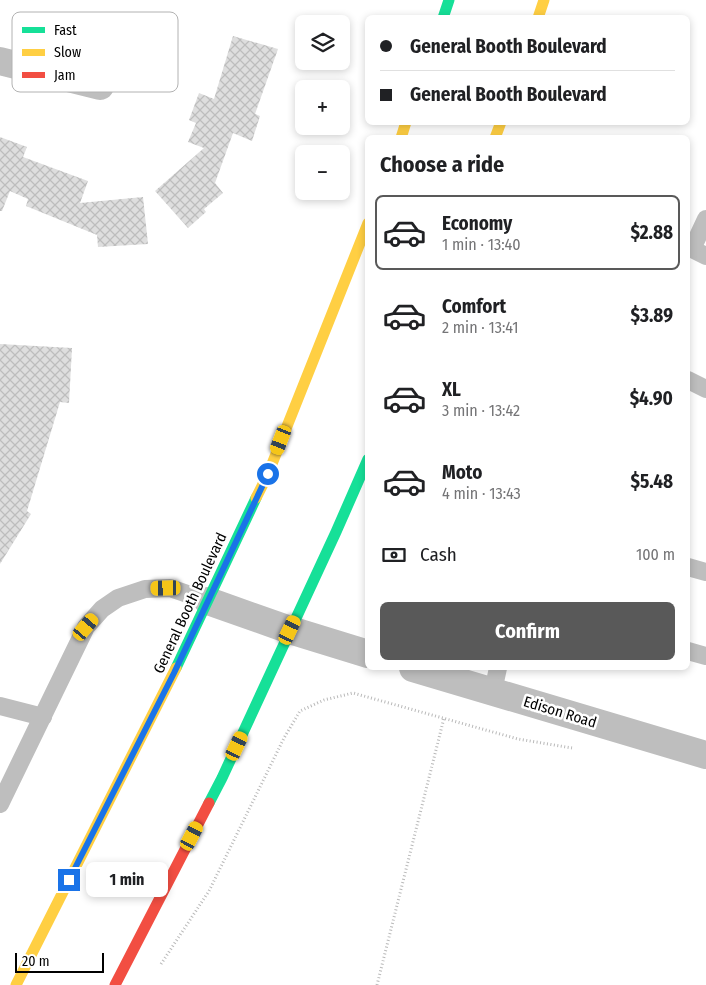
<!DOCTYPE html>
<meta charset="utf-8">
<style>
:root{--surface:#fff;--page:#f6f6f6;--text:#202124;--muted:#757577;--line:#e0e0e0;--accent:#595959}
body{margin:0;font-family:"Fira Sans Condensed",sans-serif;background:var(--page);color:var(--text);height:100vh;display:flex;flex-direction:column;font-size:19px;white-space:nowrap}
*{box-sizing:border-box;margin:0}
p{font-size:16px;color:var(--muted)}
.icon{flex:none;width:28px;height:28px;fill:none;stroke:currentColor;stroke-width:2;stroke-linecap:round;stroke-linejoin:round}
.map{position:relative;flex:1;overflow:hidden}
.side{position:absolute;left:365px;top:135px;width:325px;height:535px;display:flex;flex-direction:column;background:var(--surface);border-radius:8px;box-shadow:0 2px 8px #0003}
.side>*{flex:none}
.guide{position:absolute;left:365px;top:15px;width:325px;height:110px;border-radius:8px;box-shadow:0 2px 8px #0003;display:grid;align-content:center;height:110px;padding:0 15px;background:var(--surface)}
.buttons{position:absolute;left:295px;top:15px;display:grid;gap:10px}
.buttons a{display:grid;place-items:center;width:55px;height:55px;border-radius:8px;background:var(--surface);box-shadow:0 2px 8px #0003;font-size:25px}
.scale{position:absolute;left:15px;bottom:12px;width:89px;box-sizing:border-box;padding-left:5px;border:2px solid #000;border-top:0;font-size:14px;line-height:18px;white-space:nowrap;color:#000;-webkit-text-stroke:4px #fff;paint-order:stroke}
.end{position:absolute;width:22px;height:22px;margin:-11px;border:6px solid #1a73e8;background:#fff;box-shadow:0 0 0 2px #fff}
.from{border-radius:50%}
.bubble{position:absolute;height:35px;border-radius:8px;background:var(--surface);box-shadow:0 2px 8px #0003;font-size:16px;font-weight:700;line-height:35px;text-align:center}
.car{position:absolute;width:15px;height:30px;margin:-15px -8px;border-radius:6px;box-shadow:0 0 4px 1px #0007;background:linear-gradient(#f5c518 24%,#345 0 40%,#f5c518 0 76%,#345 0 86%,#f5c518 0)}
.guide b{display:flex;align-items:center;gap:18px;height:48px;font-size:19px}
.guide b+b{border-top:1px solid var(--line)}
.guide i{width:12px;height:12px;background:var(--text)}
ul{padding:0;list-style:none}
li{display:flex;align-items:center;gap:15px;height:75px;margin:0 10px 8px;padding:0 5px;border:2px solid transparent;border-radius:8px}
li div{flex:1}
li b{display:block;font-size:19px}
li em{font-style:normal;font-weight:700}
li.active{border-color:var(--accent)}
li>.icon{width:45px;height:45px;stroke-width:1.5}
h2{padding:0 15px;font-size:22px;line-height:60px}
.pay{display:flex;align-items:center;gap:12px;height:55px;padding:0 15px;font-size:19px}
.pay p{margin-inline-start:auto}
.button{display:flex;gap:10px;margin-top:auto;padding:10px 15px}
.button a{flex:1;height:58px;border-radius:8px;background:var(--accent);color:#fff;font-size:20px;font-weight:700;line-height:58px;text-align:center}
.map>svg:first-child{display:block}
</style>
<div class="map">
<svg width="706" height="985" viewBox="0 0 706 985">
<defs>
<pattern id="building-cross-hatch" width="8" height="8" patternUnits="userSpaceOnUse" patternTransform="scale(1.25)"><rect width="8" height="8" fill="#dedede"/><path d="M0 0l8 8M0 8l8-8" fill="none" stroke="#bdbdbd"/></pattern>
</defs>
<rect width="100%" height="100%" fill="#fff"/>
<g fill="url(#building-cross-hatch)">
<polygon points="233,36 278,49 255,114 260,116 252,141 233,133 215,183 223,193 204,209 206,212 188,228 155,191 204,148 188,142 196,123 189,120 199,93 214,99"/>
<polygon points="0,137 27,147 23,157 88,181 80,203 143,197 148,244 98,247 97,235 26,206 28,199 10,191 2,211 0,211"/>
<polygon points="0,344 72,348 69,403 60,402 27,511 31,514 0,564"/>
</g>
<g fill="none" stroke-linecap="round" stroke-linejoin="round">
<g stroke="#b9b9b9" stroke-width="3" stroke-dasharray="1 2.5" stroke-linecap="butt">
<polyline points="161,964 209,891 284,738 300,711 324,700 353,693 518,739 572,748"/>
<polyline points="377,985 444,718"/>
</g>
<g stroke="#bebebe" stroke-width="18">
<polyline points="688,247 706,256"/>
<polyline points="692,249 706,219"/>
<polyline points="688,380 706,389"/>
<polyline points="688,567 706,572"/>
<polyline points="688,651 706,656"/>
<polyline points="493,691 498,668"/>
<polyline points="0,706 43,717"/>
<polyline points="0,804 86,627 102,609 118,598 145,589 170,588 208,601"/>
</g>
<g stroke="#bebebe" stroke-width="28">
<polyline points="0,61 100,86"/>
<polyline points="208,601 290,630 368,654"/>
<polyline points="413,668 706,755"/>
</g>
<g stroke="#16e098" stroke-width="11">
<polyline points="443,18 449,0"/>
<polyline points="176,668 256,498"/>
<polyline points="209,803 222,778 336,532 368,459"/>
</g>
<g stroke="#ffcf43" stroke-width="11">
<polyline points="538,18 544,0"/>
<polyline points="401,138 406,122"/>
<polyline points="495,138 501,122"/>
<polyline points="256,498 268,474 368,223"/>
<polyline points="16,985 176,668"/>
</g>
<polyline stroke="#f24e42" stroke-width="11" points="115,985 209,803"/>
</g>
<g fill="none" stroke-linecap="round" stroke-linejoin="round">
<polyline stroke="#1a73e8" stroke-width="6" points="69,880 174,673 268,474"/>
</g>
<g text-anchor="middle" dominant-baseline="central" stroke-width="5" stroke-linejoin="round" paint-order="stroke">
<g font-size="15" fill="#000" stroke="#fff">
<text transform="translate(190 603) rotate(-65)">General Booth Boulevard</text>
<text transform="translate(560 712) rotate(17)">Edison Road</text>
</g>
</g>
<rect x="12" y="12" width="166" height="80" rx="8" fill="#fff" stroke="#b2b2b2" stroke-width="1"/>
<rect x="22" y="27" width="23" height="6" fill="#16e098"/>
<rect x="22" y="49" width="23" height="7" fill="#ffcf43"/>
<rect x="22" y="72" width="23" height="6" fill="#f24e42"/>
<g font-size="14" fill="#000">
<text x="54" y="35">Fast</text>
<text x="54" y="57">Slow</text>
<text x="54" y="80">Jam</text>
</g>
</svg>
<div class="buttons">
<a><svg class="icon" aria-label="layers" viewBox="0 0 24 24"><path d="M12 4l9 5-9 5-9-5zM3 14l9 5 9-5"/></svg></a>
<a>+</a>
<a>−</a>
</div>
<div class="scale">20 m</div>
<i class="end from" style="left:268px;top:474px"></i>
<i class="end" style="left:69px;top:880px"></i>
<div class="bubble" style="left:86px;top:862px;width:82px">1 min</div>
<i class="car" style="left:281px;top:440px;rotate:201deg"></i>
<i class="car" style="left:166px;top:588px;rotate:269deg"></i>
<i class="car" style="left:86px;top:627px;rotate:40deg"></i>
<i class="car" style="left:290px;top:630px;rotate:25deg"></i>
<i class="car" style="left:237px;top:746px;rotate:25deg"></i>
<i class="car" style="left:192px;top:836px;rotate:28deg"></i>
<div class="guide">
<b><i class="from"></i>General Booth Boulevard</b>
<b><i></i>General Booth Boulevard</b>
</div>
<section class="side">
<h2>Choose a ride</h2>
<ul>
<li class="active"><svg class="icon" aria-label="car" viewBox="0 0 24 24"><path d="M5 17H2v-5l4-1 3-4h7l3 4 3 1v5h-3M9 17h6M6 11h13"/><circle cx="7" cy="17" r="2"/><circle cx="17" cy="17" r="2"/></svg><div><b>Economy</b><p>1 min · 13:40</p></div><em>$2.88</em></li>
<li><svg class="icon" aria-label="car" viewBox="0 0 24 24"><path d="M5 17H2v-5l4-1 3-4h7l3 4 3 1v5h-3M9 17h6M6 11h13"/><circle cx="7" cy="17" r="2"/><circle cx="17" cy="17" r="2"/></svg><div><b>Comfort</b><p>2 min · 13:41</p></div><em>$3.89</em></li>
<li><svg class="icon" aria-label="car" viewBox="0 0 24 24"><path d="M5 17H2v-5l4-1 3-4h7l3 4 3 1v5h-3M9 17h6M6 11h13"/><circle cx="7" cy="17" r="2"/><circle cx="17" cy="17" r="2"/></svg><div><b>XL</b><p>3 min · 13:42</p></div><em>$4.90</em></li>
<li><svg class="icon" aria-label="car" viewBox="0 0 24 24"><path d="M5 17H2v-5l4-1 3-4h7l3 4 3 1v5h-3M9 17h6M6 11h13"/><circle cx="7" cy="17" r="2"/><circle cx="17" cy="17" r="2"/></svg><div><b>Moto</b><p>4 min · 13:43</p></div><em>$5.48</em></li>
</ul>
<div class="pay"><svg class="icon" aria-label="cash" viewBox="0 0 24 24"><path d="M3 7h18v10H3z"/><circle cx="12" cy="12" r="2"/></svg>Cash<p>100 m</p></div>
<div class="button"><a>Confirm</a></div>
</section>
</div>
